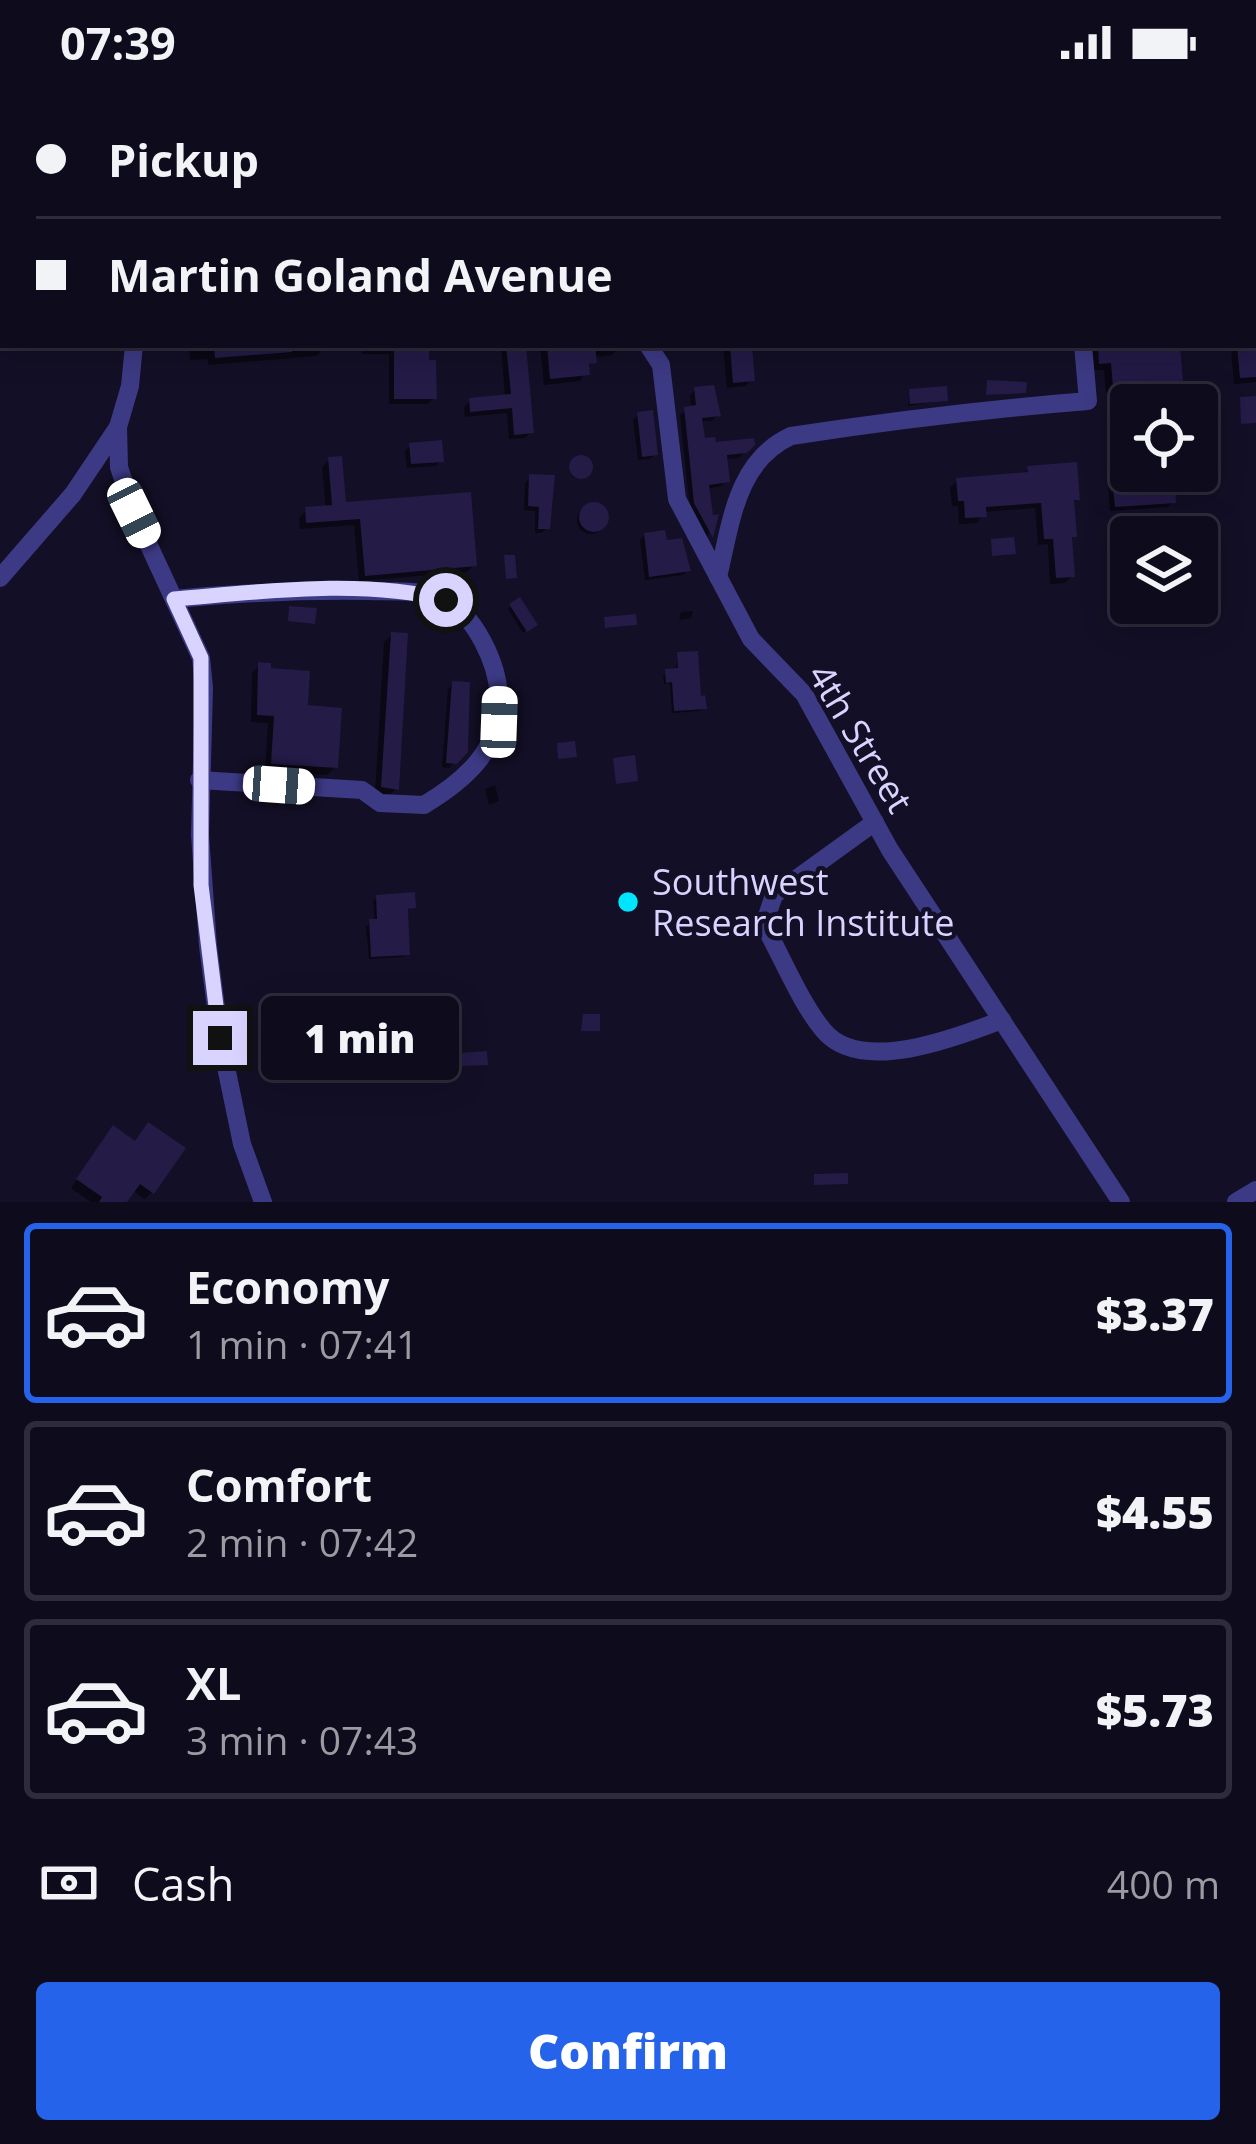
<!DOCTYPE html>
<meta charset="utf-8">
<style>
:root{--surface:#0e0b1c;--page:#1c1929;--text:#f1f3f6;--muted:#9b9ba3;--line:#2e2b3b;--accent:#2563eb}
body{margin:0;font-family:"Open Sans",sans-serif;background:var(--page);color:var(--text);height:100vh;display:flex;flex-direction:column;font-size:45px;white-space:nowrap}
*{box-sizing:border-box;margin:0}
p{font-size:39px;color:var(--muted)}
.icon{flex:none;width:66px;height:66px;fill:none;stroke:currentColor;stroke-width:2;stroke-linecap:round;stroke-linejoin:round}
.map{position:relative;height:1118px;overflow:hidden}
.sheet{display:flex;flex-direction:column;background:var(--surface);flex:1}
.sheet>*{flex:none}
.guide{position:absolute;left:0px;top:0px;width:1257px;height:264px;box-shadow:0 6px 30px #0003,0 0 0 3px var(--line);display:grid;align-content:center;height:264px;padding:0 36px;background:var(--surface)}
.controls{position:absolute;left:1110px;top:300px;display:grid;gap:24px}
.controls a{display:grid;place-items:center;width:108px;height:108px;border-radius:12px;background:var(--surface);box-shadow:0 6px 30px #0003,0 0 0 3px var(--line);font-size:60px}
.end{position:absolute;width:54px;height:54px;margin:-27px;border:15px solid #d9d4ff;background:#111;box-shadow:0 0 0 6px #111}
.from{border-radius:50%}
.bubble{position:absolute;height:84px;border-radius:12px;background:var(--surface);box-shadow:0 6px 30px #0003,0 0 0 3px var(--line);font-size:39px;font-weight:800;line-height:84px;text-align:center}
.car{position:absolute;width:36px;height:72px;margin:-36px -18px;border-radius:15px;box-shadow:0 0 9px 3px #0007;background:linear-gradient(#fff 24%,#345 0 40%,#fff 0 76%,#345 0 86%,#fff 0)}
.guide b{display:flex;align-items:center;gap:42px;height:114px;font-size:45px}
.guide b+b{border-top:3px solid var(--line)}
.guide i{width:30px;height:30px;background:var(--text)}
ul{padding:21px 0 0;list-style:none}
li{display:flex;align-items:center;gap:36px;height:180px;margin:0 24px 18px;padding:0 12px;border:6px solid var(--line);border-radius:12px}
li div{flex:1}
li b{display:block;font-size:45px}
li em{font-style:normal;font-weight:800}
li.on{border-color:var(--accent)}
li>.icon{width:108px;height:108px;stroke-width:1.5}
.pay{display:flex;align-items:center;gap:30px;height:132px;padding:0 36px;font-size:45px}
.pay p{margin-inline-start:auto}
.action{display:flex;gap:24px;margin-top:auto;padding:24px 36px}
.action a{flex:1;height:138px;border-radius:12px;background:var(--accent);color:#fff;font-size:48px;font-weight:800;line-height:138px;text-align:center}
.status{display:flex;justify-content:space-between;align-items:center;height:84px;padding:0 60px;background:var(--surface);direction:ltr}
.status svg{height:33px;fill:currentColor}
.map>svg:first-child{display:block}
</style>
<div class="status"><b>07:39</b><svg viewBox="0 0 49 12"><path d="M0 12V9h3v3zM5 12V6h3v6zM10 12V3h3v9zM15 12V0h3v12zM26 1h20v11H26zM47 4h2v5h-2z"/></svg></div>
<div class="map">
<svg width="1256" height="1118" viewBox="0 0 1256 1118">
<rect width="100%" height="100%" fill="#130f26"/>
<g fill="#0007">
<polygon points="142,0 195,0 192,3"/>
<polygon points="266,0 314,0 311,3"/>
<polygon points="493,0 539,0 536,3"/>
<polygon points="568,0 605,0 595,3"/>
<polygon points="846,0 897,0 894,3"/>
<polygon points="1254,217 1256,298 1234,300 1231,264 1254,261"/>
<polygon points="189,261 324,261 324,264 317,272 208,281 208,275 190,276"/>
<polygon points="362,261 426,261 434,314 427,320 389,320 389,270 362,270"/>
<polygon points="501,261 524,261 531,348 525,354 509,355 507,329 465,333 464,323 470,317 505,313"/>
<polygon points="540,261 619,261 619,264 612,271 594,273 580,297 544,301"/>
<polygon points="723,261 749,261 752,295 745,302 727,304"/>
<polygon points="1089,261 1177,261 1180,296 1172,304 1106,309 1104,286 1092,286"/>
<polygon points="695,306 717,331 712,337 700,337 702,357 713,362 752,360 739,374 725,375 727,397 721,402 707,405 710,434 715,434 706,456 690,425 680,331 691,325 690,311"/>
<polygon points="911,308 945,316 908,322"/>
<polygon points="1214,321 1213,338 1204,338 1203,330 1197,331 1197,322"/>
<polygon points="638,331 655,370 650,375 638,376 633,336"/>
<polygon points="411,362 441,376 436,382 407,384 405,367"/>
<circle cx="579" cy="385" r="10"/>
<polygon points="329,376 343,421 474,481 467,488 359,497 354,441 300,445 299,434 307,426 326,425 322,383"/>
<polygon points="1029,385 1077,415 1072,420 1072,492 1065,499 1050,500 1048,460 1038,461 1035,424 983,428 977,439 959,440 958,422 952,422 950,403 957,397 1021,392"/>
<polygon points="530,394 547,444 542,449 535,449 535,427 524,426 525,399"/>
<polygon points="1114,396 1173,417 1168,423 1110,427 1108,401"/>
<circle cx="591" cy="436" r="14"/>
<polygon points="645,451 664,460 688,486 683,491 645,496 640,456"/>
<polygon points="511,522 534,541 523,549 508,525"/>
<polygon points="693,527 691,534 679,536 681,528"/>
<polygon points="392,551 396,705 388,712 375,710 384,558"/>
<polygon points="678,571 703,624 700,627 672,629 670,600 664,600 663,591 676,588"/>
<polygon points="260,581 304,624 335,683 327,691 265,687 268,639 251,638 252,589"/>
<polygon points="453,600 465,667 449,684 442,683 448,605"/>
<polygon points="495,701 499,717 489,721 485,705"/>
<polygon points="377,814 413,823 405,827 407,869 403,873 369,875 366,842 375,838 373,817"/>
<polygon points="106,1053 152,1108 145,1115 132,1106 123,1118 91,1118 71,1104"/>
</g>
<g fill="#241b47">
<polygon points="214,261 291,261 292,268 215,274"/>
<polygon points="394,261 429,261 429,276 436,276 437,315 394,315"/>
<polygon points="506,261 526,261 534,349 514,351 512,324 470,328 469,314 511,310"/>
<polygon points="547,261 595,261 597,279 589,280 590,291 550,295"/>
<polygon points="730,261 752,261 755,297 733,299"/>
<polygon points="1098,261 1180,261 1183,297 1113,303 1111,279 1099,280"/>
<polygon points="1237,261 1256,261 1256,293 1240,294"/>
<polygon points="987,296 1027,298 1026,309 986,311"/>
<polygon points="714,301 721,332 702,334 705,354 715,353 716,358 754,354 755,361 747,369 727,371 730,398 709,401 713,431 719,430 713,454 694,419 684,323 696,321 694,303"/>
<polygon points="947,302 948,317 910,320 909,305"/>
<polygon points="1256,312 1256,339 1241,340 1240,313"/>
<polygon points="653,326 658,371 642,373 637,328"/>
<polygon points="442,356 444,378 411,380 409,359"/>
<circle cx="581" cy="383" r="12"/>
<polygon points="342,372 346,418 471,408 477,482 365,492 360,435 306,439 305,423 332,421 328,373"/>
<polygon points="1077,378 1080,416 1074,416 1077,453 1072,453 1075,493 1056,494 1053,455 1044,455 1041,419 986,423 987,433 965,434 964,417 958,417 956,394 1028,388 1027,382"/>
<polygon points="1174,389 1176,419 1115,423 1112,393"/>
<polygon points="529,390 555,391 550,445 538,445 539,423 528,422"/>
<circle cx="594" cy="433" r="15"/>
<polygon points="665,446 667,456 682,454 691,487 649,493 644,449"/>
<polygon points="1014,453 1016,470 992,472 991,455"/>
<polygon points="504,471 515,471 517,494 506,495"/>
<polygon points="520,513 538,541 527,548 509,520"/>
<polygon points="289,522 317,524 315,540 288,537"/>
<polygon points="636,530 637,541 605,544 604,533"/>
<polygon points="391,548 408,549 399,706 381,703"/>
<polygon points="698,567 701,612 705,611 707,625 674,627 672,598 666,599 665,585 678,584 677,568"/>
<polygon points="258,578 271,579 271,584 310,587 308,621 342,624 338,684 271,680 274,632 257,631"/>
<polygon points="452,597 470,598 468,668 457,680 446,679"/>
<polygon points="575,657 577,673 558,675 557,659"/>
<polygon points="635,671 638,697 616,700 613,674"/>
<polygon points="415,808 416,824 408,825 410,871 371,873 369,835 377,835 376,811"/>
<polygon points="583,930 600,930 600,947 581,947"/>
<polygon points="487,967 488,981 460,982 459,969"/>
<polygon points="148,1038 186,1064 154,1110 140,1100 127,1118 99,1118 102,1113 76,1095 113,1041 135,1057"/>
<polygon points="848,1089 848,1100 814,1101 814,1090"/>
</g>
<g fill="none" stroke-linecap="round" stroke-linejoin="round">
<g stroke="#3d3a85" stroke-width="18">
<polyline points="107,0 107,3"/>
<polyline points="648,0 648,3"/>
<polyline points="841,0 841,3"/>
<polyline points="1254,167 1256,167"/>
<polyline points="134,261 130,302 118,343 119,383 134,429 201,574 204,604 200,751 208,862 220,954 242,1060 263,1118"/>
<polyline points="648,261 661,281 677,415 751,555 804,610 890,766 1121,1118"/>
<path d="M718,493C731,440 736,377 791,352C889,337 988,325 1088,317L1083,261"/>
<polyline points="0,494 73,410 118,343"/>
<path d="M174,515C239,509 303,506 368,507C392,508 419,505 442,515C475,529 498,580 499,614C502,665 464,697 424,721L380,719L362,706L199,696"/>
<path d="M875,738L774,811L764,841C782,873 801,920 824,947C861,991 958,953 1002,936"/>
<polyline points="1236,1118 1256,1106"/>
</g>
</g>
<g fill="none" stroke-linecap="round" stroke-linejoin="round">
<path stroke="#d9d4ff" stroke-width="15" d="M220,954L201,801V574L174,515C259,508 363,494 446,516"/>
</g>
<circle fill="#00e5ff" stroke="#130f26" stroke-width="4.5" cx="628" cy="818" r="12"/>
<g text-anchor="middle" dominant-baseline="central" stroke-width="9" stroke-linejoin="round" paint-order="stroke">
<g font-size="36" fill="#d9d4ff" stroke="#130f26">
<text transform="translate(861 654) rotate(59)">4th Street</text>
</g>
<g font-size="36" fill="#d9d4ff" stroke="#130f26" text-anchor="start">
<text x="652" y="797">Southwest<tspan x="652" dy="41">Research Institute</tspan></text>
</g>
</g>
</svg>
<div class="controls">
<a><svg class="icon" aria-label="locate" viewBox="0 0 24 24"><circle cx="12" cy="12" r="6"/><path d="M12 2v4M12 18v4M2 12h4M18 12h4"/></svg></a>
<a><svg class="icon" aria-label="layers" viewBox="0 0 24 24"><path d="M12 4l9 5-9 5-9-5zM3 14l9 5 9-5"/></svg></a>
</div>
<i class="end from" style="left:446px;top:516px"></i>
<i class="end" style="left:220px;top:954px"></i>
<div class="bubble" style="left:261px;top:912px;width:198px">1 min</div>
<i class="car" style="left:134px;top:429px;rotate:154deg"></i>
<i class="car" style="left:499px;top:638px;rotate:2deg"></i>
<i class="car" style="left:279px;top:701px;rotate:94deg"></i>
<div class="guide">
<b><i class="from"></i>Pickup</b>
<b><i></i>Martin Goland Avenue</b>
</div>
</div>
<section class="sheet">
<ul>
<li class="on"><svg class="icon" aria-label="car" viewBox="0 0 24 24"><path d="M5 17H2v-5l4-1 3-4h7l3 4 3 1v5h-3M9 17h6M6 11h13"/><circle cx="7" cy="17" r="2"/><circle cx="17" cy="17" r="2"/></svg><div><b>Economy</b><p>1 min · 07:41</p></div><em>$3.37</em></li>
<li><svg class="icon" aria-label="car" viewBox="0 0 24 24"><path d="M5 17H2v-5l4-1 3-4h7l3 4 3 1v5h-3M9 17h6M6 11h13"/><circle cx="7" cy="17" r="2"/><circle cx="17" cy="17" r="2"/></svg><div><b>Comfort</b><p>2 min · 07:42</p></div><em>$4.55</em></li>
<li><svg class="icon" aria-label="car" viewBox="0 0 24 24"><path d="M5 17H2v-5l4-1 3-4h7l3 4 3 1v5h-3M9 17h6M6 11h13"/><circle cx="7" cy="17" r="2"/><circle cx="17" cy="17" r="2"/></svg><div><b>XL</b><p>3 min · 07:43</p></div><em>$5.73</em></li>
</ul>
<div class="pay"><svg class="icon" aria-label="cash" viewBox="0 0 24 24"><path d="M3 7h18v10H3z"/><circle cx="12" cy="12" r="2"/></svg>Cash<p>400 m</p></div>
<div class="action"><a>Confirm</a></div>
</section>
